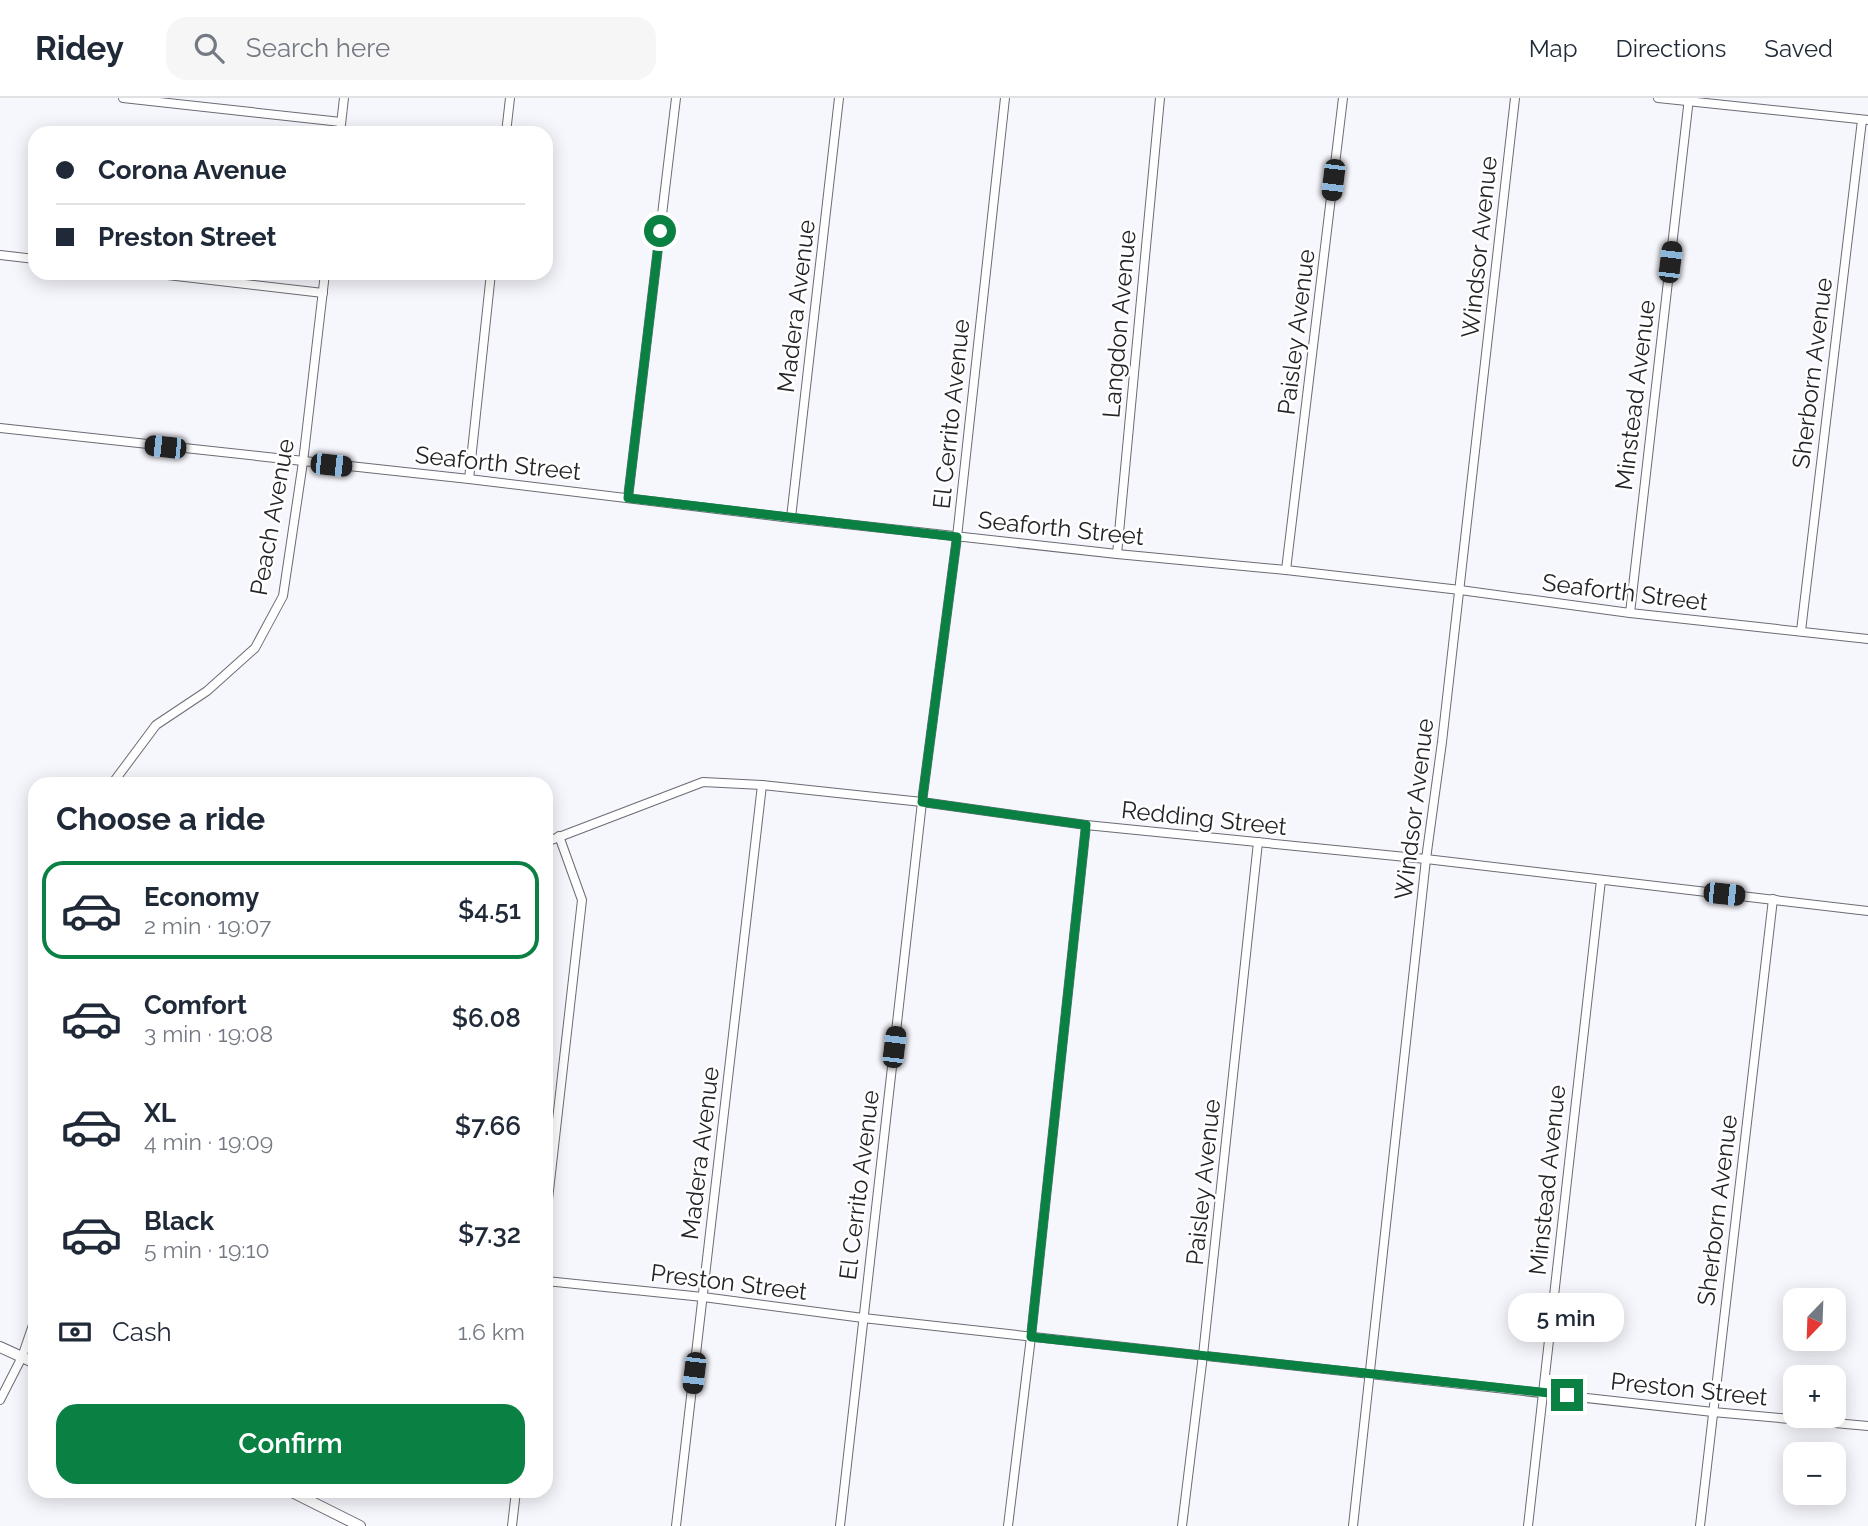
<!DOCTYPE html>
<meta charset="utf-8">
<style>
:root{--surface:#fff;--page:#f6f6f7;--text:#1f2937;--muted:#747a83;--line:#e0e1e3;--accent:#0b8043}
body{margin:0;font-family:Raleway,sans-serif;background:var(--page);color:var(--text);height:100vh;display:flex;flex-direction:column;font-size:26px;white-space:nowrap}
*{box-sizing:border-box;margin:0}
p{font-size:23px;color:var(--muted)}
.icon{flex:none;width:38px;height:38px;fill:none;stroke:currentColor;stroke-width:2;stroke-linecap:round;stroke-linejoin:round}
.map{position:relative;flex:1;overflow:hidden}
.details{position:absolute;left:28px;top:679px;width:525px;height:721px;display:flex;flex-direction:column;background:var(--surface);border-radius:21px;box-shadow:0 4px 18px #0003}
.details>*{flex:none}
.banner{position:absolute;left:28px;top:28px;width:525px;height:154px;border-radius:21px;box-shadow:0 4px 18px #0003;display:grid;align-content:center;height:154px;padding:0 28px;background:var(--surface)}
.needle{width:46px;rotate:203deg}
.buttons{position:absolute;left:1783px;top:1190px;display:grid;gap:14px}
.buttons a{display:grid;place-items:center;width:63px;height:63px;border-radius:14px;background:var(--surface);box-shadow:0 4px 18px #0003;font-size:35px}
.end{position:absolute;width:32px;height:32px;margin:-16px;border:9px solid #0b8043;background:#fff;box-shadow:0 0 0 4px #fff}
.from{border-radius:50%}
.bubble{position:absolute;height:49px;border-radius:21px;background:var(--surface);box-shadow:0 4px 18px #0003;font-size:23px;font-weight:600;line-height:49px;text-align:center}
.car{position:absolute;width:21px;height:42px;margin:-21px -10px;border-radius:9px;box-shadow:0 0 5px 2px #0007;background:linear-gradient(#222 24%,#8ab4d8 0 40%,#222 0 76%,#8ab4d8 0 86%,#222 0)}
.banner b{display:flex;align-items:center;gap:24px;height:66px;font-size:26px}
.banner b+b{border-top:2px solid var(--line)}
.banner i{width:18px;height:18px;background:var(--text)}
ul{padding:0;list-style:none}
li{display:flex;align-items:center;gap:21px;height:98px;margin:0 14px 10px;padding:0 14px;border:4px solid transparent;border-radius:21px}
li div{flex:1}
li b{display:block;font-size:26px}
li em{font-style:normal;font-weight:600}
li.active{border-color:var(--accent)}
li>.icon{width:63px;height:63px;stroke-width:1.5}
h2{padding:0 28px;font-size:32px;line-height:84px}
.pay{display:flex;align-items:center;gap:18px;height:77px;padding:0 28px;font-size:26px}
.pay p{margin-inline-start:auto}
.primary-button{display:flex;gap:14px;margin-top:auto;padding:14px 28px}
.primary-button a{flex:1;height:80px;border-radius:21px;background:var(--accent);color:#fff;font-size:28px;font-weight:600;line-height:80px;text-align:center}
header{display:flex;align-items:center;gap:42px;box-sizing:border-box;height:98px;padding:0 35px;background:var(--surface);border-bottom:2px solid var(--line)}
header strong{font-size:33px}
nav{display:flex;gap:38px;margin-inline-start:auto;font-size:24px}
.search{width:490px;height:63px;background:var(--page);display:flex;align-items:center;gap:18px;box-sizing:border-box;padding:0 24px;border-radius:21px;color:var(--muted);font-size:26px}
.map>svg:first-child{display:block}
</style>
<header>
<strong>Ridey</strong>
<div class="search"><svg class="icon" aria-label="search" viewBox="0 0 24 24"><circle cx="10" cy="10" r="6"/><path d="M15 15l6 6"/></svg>Search here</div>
<nav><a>Map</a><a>Directions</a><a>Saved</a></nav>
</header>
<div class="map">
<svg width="1868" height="1428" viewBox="0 0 1868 1428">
<rect width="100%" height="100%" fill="#f6f6fd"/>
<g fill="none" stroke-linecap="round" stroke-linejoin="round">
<defs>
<g id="minor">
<polyline points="123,0 341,24"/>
<polyline points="1658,0 1868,22"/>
<polyline points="340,35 344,0"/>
<polyline points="506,35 510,0"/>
<polyline points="0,157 35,161"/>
<polyline points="150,175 323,195"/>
<polyline points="0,330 469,381 791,420 1117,456 1286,472 1460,492 1630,515 1868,541"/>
<polyline points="469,381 491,175"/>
<polyline points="628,400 676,0"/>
<polyline points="791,420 839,0"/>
<polyline points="1117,456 1160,0"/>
<polyline points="1286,472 1343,0"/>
<polyline points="1630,515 1689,0"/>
<polyline points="1801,533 1862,22"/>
<polyline points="112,686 156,627 207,593 255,550 283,498 303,364 325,175"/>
<polyline points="546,744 703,684 762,687 922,704 1086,727 1426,761 1868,813"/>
<polyline points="546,1119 582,802 559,738"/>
<polyline points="546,1183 703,1199 863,1220 1713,1314 1868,1328"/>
<polyline points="0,1302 22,1259 35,1221"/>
<polyline points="512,1428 516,1393"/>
<polyline points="676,1428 762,687"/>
<polyline points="840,1428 922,704 957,439 1005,0"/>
<polyline points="1008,1428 1031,1239 1086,727"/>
<polyline points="1182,1428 1203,1257 1258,744"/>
<polyline points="1353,1428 1426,761 1442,644 1515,0"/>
<polyline points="1528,1428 1601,782"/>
<polyline points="1700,1428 1773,801"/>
</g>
<g id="tertiary">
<polyline points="0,1249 35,1265"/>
<polyline points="290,1393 360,1428"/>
</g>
</defs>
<use href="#minor" stroke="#6b6b75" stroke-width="10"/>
<use href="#tertiary" stroke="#6b6b75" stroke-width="12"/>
<use href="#minor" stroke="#fff" stroke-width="8"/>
<use href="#tertiary" stroke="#fff" stroke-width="10"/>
</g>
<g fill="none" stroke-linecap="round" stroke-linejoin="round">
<polyline stroke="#0b8043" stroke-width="9" points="660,133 628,400 957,439 922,704 1086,727 1031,1239 1567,1297"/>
</g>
<g text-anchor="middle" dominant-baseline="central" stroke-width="5" stroke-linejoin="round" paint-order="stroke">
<g font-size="24" fill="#242428" stroke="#fff">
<text transform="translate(1479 149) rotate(-84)">Windsor Avenue</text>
<text transform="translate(796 208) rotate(-83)">Madera Avenue</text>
<text transform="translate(1119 226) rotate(-85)">Langdon Avenue</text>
<text transform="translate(1296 234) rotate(-83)">Paisley Avenue</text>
<text transform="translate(1812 275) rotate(-83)">Sherborn Avenue</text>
<text transform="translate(1635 297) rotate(-83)">Minstead Avenue</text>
<text transform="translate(951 316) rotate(-84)">El Cerrito Avenue</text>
<text transform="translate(498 365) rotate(6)">Seaforth Street</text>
<text transform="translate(272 419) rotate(-80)">Peach Avenue</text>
<text transform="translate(1061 430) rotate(6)">Seaforth Street</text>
<text transform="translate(1625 494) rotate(7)">Seaforth Street</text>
<text transform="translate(1414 711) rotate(-83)">Windsor Avenue</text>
<text transform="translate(1204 720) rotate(6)">Redding Street</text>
<text transform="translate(700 1055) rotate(-83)">Madera Avenue</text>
<text transform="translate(1547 1082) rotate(-84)">Minstead Avenue</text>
<text transform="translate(1203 1084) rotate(-84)">Paisley Avenue</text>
<text transform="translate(859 1087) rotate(-83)">El Cerrito Avenue</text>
<text transform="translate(1717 1112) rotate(-83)">Sherborn Avenue</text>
<text transform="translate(729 1184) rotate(7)">Preston Street</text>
<text transform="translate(1689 1291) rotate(6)">Preston Street</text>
</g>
</g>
</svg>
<div class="buttons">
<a><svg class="needle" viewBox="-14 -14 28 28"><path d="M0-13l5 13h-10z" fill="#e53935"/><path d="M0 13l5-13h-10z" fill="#747a83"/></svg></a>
<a>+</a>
<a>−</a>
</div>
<i class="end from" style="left:660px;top:133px"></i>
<i class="end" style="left:1567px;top:1297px"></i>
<div class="bubble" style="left:1508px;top:1195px;width:116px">5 min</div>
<i class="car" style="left:1333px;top:82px;rotate:187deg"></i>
<i class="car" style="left:1670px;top:164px;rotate:7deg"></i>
<i class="car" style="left:165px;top:349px;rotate:276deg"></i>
<i class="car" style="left:331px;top:367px;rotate:96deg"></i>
<i class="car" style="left:1724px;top:796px;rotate:96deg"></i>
<i class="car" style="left:894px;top:949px;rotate:7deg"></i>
<i class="car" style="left:694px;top:1275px;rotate:187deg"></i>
<div class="banner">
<b><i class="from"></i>Corona Avenue</b>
<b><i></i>Preston Street</b>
</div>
<section class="details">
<h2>Choose a ride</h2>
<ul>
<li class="active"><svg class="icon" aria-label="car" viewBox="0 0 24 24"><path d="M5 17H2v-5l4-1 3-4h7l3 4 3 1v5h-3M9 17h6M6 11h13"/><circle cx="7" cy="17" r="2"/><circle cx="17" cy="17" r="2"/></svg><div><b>Economy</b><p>2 min · 19:07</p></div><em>$4.51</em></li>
<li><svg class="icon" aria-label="car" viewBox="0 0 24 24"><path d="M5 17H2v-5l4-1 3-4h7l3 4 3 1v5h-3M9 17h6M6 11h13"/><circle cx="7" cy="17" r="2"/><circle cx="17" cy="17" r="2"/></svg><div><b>Comfort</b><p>3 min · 19:08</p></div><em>$6.08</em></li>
<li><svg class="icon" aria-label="car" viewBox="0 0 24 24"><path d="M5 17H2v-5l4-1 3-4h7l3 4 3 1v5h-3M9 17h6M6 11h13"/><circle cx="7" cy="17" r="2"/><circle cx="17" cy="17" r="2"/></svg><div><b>XL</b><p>4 min · 19:09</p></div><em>$7.66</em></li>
<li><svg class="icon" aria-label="car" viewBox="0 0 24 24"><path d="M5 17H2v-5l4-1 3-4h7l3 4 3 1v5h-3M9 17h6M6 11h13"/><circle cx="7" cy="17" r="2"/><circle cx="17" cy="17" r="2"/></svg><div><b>Black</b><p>5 min · 19:10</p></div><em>$7.32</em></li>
</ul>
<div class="pay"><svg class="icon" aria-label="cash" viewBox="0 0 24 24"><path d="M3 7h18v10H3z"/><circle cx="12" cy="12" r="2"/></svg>Cash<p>1.6 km</p></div>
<div class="primary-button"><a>Confirm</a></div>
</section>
</div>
